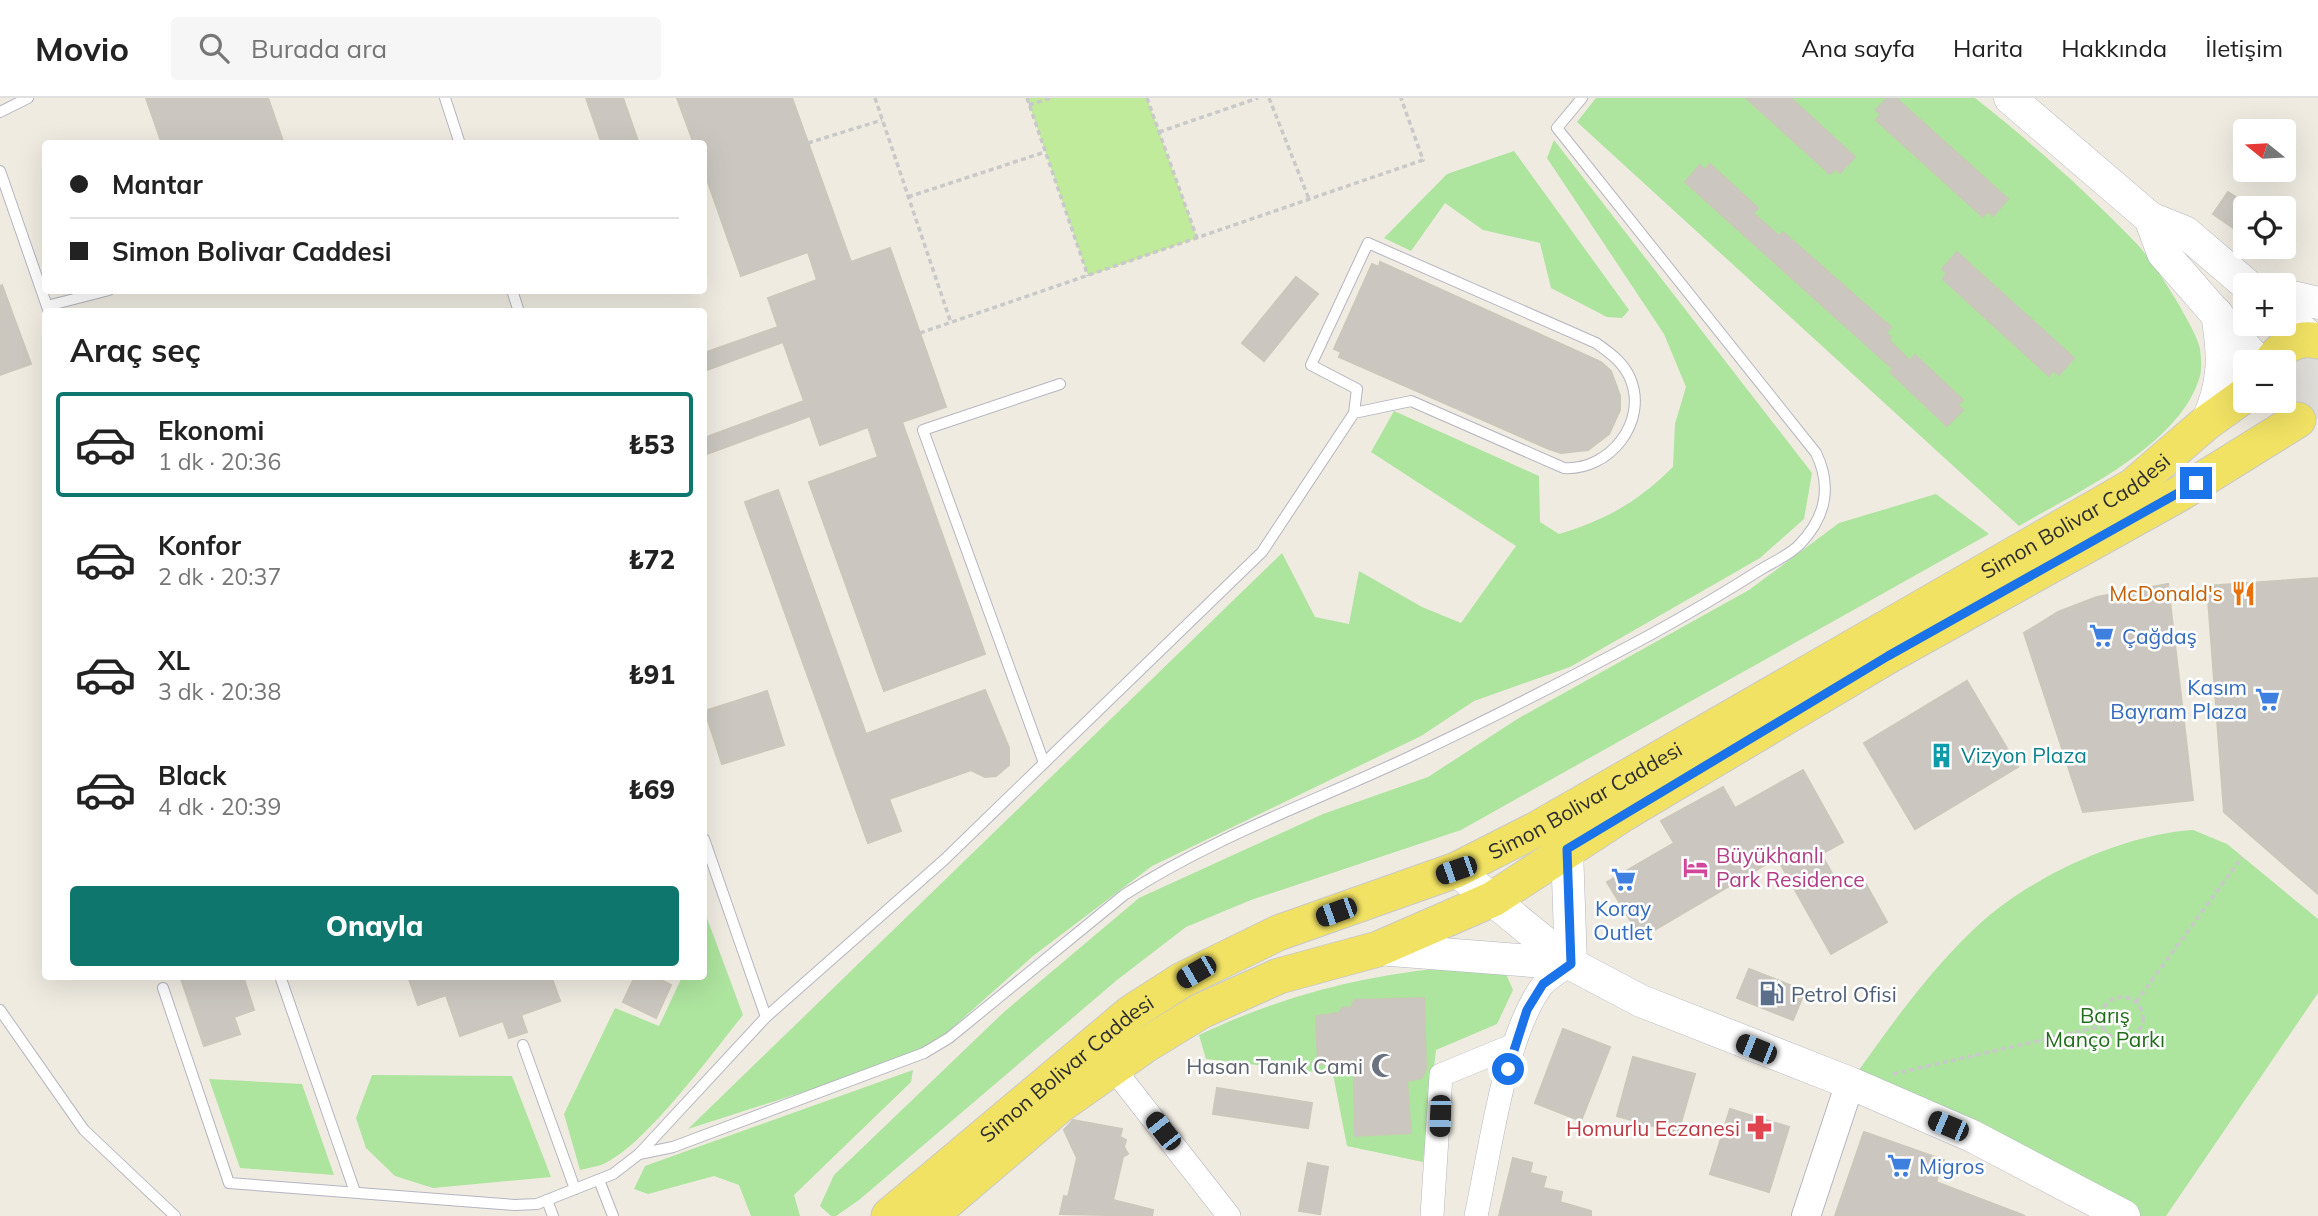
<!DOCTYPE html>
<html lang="tr">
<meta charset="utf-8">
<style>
:root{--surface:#fff;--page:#f6f6f6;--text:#222;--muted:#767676;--line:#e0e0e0;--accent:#0f766e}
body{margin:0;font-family:Mulish,sans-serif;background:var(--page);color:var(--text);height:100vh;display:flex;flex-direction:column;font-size:26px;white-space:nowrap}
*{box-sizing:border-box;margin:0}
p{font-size:23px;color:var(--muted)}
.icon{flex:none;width:38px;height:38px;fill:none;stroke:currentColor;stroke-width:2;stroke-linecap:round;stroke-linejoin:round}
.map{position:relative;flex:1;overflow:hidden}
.panel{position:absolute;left:42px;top:210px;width:665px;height:672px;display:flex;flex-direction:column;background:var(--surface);border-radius:7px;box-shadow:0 7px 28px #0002}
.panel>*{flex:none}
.hud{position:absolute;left:42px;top:42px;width:665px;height:154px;border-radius:7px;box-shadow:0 7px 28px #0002;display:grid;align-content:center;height:154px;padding:0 28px;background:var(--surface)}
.needle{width:46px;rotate:288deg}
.controls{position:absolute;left:2233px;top:21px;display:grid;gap:14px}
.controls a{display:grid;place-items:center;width:63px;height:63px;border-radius:7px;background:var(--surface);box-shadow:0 7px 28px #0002;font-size:35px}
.end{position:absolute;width:32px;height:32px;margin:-16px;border:9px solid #1a73e8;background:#fff;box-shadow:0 0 0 4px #fff}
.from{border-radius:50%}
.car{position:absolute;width:21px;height:42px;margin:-21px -10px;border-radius:9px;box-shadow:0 0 5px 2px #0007;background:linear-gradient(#222 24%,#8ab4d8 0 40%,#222 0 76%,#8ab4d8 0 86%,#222 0)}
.hud b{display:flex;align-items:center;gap:24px;height:66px;font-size:26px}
.hud b+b{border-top:2px solid var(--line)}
.hud i{width:18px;height:18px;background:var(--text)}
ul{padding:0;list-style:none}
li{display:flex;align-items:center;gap:21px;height:105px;margin:0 14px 10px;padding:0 14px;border:4px solid transparent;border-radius:7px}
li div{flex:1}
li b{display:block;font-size:26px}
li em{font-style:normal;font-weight:800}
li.on{border-color:var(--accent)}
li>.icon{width:63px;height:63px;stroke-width:1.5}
h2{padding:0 28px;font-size:32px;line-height:84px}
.cta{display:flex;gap:14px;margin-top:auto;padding:14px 28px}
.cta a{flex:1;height:80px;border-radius:7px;background:var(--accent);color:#fff;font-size:28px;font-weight:800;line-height:80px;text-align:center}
header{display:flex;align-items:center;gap:42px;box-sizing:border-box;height:98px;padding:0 35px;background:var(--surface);border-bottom:2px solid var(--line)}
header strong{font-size:33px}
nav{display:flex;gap:38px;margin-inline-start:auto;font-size:24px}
.search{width:490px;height:63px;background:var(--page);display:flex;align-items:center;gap:18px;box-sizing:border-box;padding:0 24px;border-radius:7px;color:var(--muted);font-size:26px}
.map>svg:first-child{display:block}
</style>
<header>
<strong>Movio</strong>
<div class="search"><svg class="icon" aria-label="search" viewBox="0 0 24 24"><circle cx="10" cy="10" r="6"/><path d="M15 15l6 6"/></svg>Burada ara</div>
<nav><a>Ana sayfa</a><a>Harita</a><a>Hakkında</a><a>İletişim</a></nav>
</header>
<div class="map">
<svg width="2318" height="1118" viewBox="0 0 2318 1118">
<rect width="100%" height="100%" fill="#efebe1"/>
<g fill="#ade49e">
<path d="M1596,0H1975C2031,44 2087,94 2137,146C2152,161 2197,232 2200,251C2201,259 2202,271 2200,278C2180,348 2077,394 2019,428L1577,24Z"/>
<path d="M1554,42L1812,375L1804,421L1760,460L1570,569L1474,603L1421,638L1152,768L1033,858L924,955L688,1031L1282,455L1315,519L1349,526L1359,473L1422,509L1461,525L1516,448L1371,354L1394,313L1539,378L1540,424L1559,436C1608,421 1636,405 1673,369L1675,326L1686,289L1664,236L1547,60Z"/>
<polygon points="1514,53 1629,212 1622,220 1607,219 1551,190 1540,145 1483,132 1445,105 1411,153 1384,140 1447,76"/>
<polygon points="1936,396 1989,436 1461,732 1251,802 1186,829 1117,882 859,1102 836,1118 831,1118 820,1108 834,1077 1004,914 1139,800 1323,716 1428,679 1519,620 1749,492 1839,425"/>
<path d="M2193,732L2227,746L2318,821V895L2166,1118H2124L1850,985C1890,928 1933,867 1985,821C2037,776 2125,736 2193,732Z"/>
<path d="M704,812L743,917C713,954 644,1050 601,1067C595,1069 587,1070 580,1072L564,1016L615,910L659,928L682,879L704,878Z"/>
<path d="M1467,868L1506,876L1513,892L1497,926L1436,952L1423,1064L1347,1048L1333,976L1206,961L1199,937C1283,897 1373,874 1467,868Z"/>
<polygon points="913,972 911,984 794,1097 800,1118 751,1118 739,1087 714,1078 648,1096 634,1091 645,1068"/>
<polygon points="372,977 512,978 551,1079 433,1090 395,1078 366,1050 356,1020"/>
<polygon points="209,981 302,986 334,1077 240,1070"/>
</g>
<polygon fill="#bfeb9a" points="1027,0 1147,0 1197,140 1088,178"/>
<polygon fill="#dfddd8" points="2318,243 2318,321 2287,318 2273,303 2284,303 2284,264"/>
<g fill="#cbc7c0" stroke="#cbc7ba" stroke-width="2">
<polygon points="146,0 268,0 284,46 162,46"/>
<polygon points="586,0 623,0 639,46 602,46"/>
<polygon points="677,0 792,0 851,164 890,150 946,309 902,324 985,556 884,593 809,384 878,359 868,329 820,347 810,318 704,357 704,340 804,303 783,244 704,273 704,255 778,229 768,200 817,182 808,154 741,178 704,73 704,46 694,46"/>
<polygon points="1746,0 1791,0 1855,59 1840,75 1835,71 1830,76"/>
<polygon points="1887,0 1896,0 2008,101 1993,118 1988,113 1983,119 1876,22 1881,17 1876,12"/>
<polygon points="1710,66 1758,110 1753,115 1779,138 1783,134 1891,229 1886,235 1891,239 1889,242 1910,263 1915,257 1963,302 1958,307 1963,312 1947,328 1890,274 1893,271 1685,84 1700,67 1705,72"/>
<polygon points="2228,94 2245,105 2245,138 2213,116"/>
<polygon points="1957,154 2074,260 2059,277 2054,272 2049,278 1943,181 1947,175 1942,171"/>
<polygon points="1380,164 1601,264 1611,273 1620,298 1620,312 1609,336 1588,352 1561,355 1549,351 1339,259 1341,254 1334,251 1372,166 1379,169"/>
<polygon points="1296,179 1318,196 1264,263 1242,245"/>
<polygon points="2,187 31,266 0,277 0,188"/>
<polygon points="778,392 866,636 985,592 1009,650 1009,667 996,678 985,679 971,672 889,701 901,733 868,745 745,404"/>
<polygon points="2318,480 2318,796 2224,714 2207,488"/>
<polygon points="2168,486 2193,702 2083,714 2024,535 2058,514 2097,499"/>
<polygon points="1967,583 2018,669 1915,731 1864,645"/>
<polygon points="767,593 784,647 722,666 705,613"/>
<polygon points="1803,672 1843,744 1821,756 1841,791 1862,779 1887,824 1831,856 1777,760 1641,840 1607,784 1674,745 1661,723 1723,689 1735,710"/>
<polygon points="1749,871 1805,893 1793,922 1737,900"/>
<polygon points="180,878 243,878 254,912 234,919 240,936 204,948"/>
<polygon points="408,878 551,878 560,903 521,917 527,934 509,940 503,923 460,938 446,897 418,907"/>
<polygon points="635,878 654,878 671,887 656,920 623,904"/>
<polygon points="1424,900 1426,970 1422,980 1407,983 1411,1035 1355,1038 1354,973 1342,973 1340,966 1318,966 1316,918 1339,915 1342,910 1352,909 1354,902"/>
<polygon points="1563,931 1610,949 1581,1023 1535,1005"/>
<polygon points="1633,959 1695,976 1678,1035 1617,1018"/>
<polygon points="1217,990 1312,1005 1308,1030 1213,1016"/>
<polygon points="1730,1011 1789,1029 1769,1094 1710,1076"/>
<polygon points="1073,1022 1122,1031 1120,1039 1126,1042 1124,1049 1128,1056 1123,1059 1113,1102 1153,1112 1152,1118 1060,1116 1064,1098 1068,1099 1077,1060 1064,1032"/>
<polygon points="1864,1034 1944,1062 1936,1084 2025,1118 1835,1118"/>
<polygon points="1513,1060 1532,1065 1530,1075 1546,1079 1543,1090 1562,1094 1560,1104 1591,1113 1591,1118 1499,1118"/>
<polygon points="1308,1065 1328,1069 1320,1116 1299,1113"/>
</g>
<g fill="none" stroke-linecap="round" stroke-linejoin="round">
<defs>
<g id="service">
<polyline points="445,0 460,46"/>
<polyline points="0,14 28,0"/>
<polyline points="0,73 49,214"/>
<polyline points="512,192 519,214"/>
<polyline points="47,208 109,192"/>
<polyline points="1044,665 923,332 1060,286"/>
<polyline points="704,741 766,919"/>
<polyline points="280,878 355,1094"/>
<path d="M163,890L229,1085L515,1107L537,1106L613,1076L639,1056L766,919L944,762L1262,454L1354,315L1357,291L1311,267L1368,145L1596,245C1610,255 1623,264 1630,280C1649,324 1609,373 1564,370L1411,303L1354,315"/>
<polyline points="0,912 84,1032 175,1118"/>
<polyline points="523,947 575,1091"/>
<path d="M639,1056L673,1049L924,955L949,940L1124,797C1212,740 1310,705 1405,661C1488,622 1570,580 1650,537C1688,516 1724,495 1760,472C1773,464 1790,457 1800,446C1826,419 1832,388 1816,355L1557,30L1582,0"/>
<polyline points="599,1082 613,1118"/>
<polyline points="547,1102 553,1118"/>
</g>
<g id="minor">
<polyline points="1113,970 1229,1118"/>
<polyline points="1432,1118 1441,977 1514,947"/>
<path d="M1476,1118C1490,1054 1504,941 1541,889C1548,880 1561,873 1571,866"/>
</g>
<polyline id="tertiary" points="1806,1118 1850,985"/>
<g id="secondary">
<polyline points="2010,0 2150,120 2185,134 2247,187"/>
<polyline points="2150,120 2163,155 2258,264"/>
<polyline points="2284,197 2318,205"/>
<polyline points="2284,217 2313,242"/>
<path d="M2206,325C2225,287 2224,257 2217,216"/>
<polyline points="1567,751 1571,866"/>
<polyline points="1456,772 1571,866 1641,903 1850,985 1972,1038 2124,1118"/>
<polyline points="1378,851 1571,866"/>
</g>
<g id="primary">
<path d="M2271,264C2282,248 2298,238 2318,243"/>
<path id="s1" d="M889,1118L1132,914L1182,882L1278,835L1456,772L1537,731L2133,388L2206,325L2245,297"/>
<polyline points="930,1118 1059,1008 1147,946 1201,913 1279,878 1378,851 1493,801 1623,716 1888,558 2179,396 2298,322"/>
</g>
</defs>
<use href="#service" stroke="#b4b5c1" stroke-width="12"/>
<use href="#minor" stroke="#b4b5c1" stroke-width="24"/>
<use href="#tertiary" stroke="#b4b5c1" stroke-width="30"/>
<use href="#secondary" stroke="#b4b5c1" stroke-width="33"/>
<use href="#primary" stroke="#c9c9c9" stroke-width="37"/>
<g stroke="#c9c9c9" stroke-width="3.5" stroke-dasharray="5 3.5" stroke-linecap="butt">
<polyline points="875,0 951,225"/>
<polyline points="1027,0 1088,178"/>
<polyline points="1147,0 1197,140"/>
<polyline points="1269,0 1309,101"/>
<polyline points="1029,7 1051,0"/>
<polyline points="1159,34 1258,0"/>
<polyline points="808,45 882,22"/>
<polyline points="908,99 1045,54"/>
<polyline points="920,235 1423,62 1401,0"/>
<circle cx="2122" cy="920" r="21"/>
<polyline points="2136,904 2242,759"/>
<polyline points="1893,976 2103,928"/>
</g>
<use href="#service" stroke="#fff" stroke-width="10"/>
<use href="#minor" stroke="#fff" stroke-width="23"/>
<use href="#tertiary" stroke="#fff" stroke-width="28"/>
<use href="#secondary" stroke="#fff" stroke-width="32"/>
<use href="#primary" stroke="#f1e264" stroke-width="35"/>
</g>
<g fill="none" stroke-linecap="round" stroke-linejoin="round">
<polyline stroke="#1a73e8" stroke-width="9" points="1508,971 1527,912 1543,886 1571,866 1567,751 1888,558 2196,385"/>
</g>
<defs>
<symbol id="restaurant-bare" viewBox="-9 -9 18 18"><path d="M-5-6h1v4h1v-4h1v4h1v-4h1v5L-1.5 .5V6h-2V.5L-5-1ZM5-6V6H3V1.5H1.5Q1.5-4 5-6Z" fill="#e8710a" stroke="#fff" stroke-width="2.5" paint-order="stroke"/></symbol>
<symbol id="supermarket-bare" viewBox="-9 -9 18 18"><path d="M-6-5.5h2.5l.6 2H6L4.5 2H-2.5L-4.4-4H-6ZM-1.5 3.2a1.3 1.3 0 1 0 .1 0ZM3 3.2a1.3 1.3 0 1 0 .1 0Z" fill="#3f7fe0" stroke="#fff" stroke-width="2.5" paint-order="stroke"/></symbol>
<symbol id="building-bare" viewBox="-9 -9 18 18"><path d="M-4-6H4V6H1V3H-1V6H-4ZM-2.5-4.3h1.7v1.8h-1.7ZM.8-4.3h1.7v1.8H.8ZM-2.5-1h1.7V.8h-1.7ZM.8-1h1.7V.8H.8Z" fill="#0f9aa8" stroke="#fff" stroke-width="2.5" paint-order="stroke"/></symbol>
<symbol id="hotel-bare" viewBox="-9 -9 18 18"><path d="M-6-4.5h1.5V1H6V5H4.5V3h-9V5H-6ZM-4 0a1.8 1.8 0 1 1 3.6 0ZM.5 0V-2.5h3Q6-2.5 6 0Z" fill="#d1479c" stroke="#fff" stroke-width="2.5" paint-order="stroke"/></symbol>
<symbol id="fuel-bare" viewBox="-9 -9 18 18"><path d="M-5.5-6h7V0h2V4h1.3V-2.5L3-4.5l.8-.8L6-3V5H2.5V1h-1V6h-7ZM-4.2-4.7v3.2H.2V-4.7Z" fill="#5c6f8a" stroke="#fff" stroke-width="2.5" paint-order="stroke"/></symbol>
<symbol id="mosque-bare" viewBox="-9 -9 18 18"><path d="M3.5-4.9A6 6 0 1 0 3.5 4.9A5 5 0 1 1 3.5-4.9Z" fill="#6b7280" stroke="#fff" stroke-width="2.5" paint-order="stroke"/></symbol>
<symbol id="pharmacy-bare" viewBox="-9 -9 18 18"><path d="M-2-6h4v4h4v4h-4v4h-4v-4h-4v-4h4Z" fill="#e0444e" stroke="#fff" stroke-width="2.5" paint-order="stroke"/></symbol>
</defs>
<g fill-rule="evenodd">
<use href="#restaurant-bare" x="2226" y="478" width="35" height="35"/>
<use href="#supermarket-bare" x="2084" y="520" width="35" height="35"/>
<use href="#supermarket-bare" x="2250" y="584" width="35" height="35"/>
<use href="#building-bare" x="1924" y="640" width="35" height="35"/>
<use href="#hotel-bare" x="1678" y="752" width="35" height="35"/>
<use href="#supermarket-bare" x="1606" y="764" width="35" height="35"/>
<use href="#fuel-bare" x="1754" y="878" width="35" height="35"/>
<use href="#mosque-bare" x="1366" y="950" width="35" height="35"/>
<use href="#pharmacy-bare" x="1742" y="1012" width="35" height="35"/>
<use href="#supermarket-bare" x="1882" y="1050" width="35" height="35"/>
</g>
<g text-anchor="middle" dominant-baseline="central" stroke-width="5" stroke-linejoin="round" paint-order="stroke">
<g font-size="21" fill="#2e2e2e" stroke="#fff">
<text stroke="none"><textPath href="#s1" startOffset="1386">Simon Bolivar Caddesi</textPath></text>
<text stroke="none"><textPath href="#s1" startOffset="819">Simon Bolivar Caddesi</textPath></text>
<text stroke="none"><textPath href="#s1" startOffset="231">Simon Bolivar Caddesi</textPath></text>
</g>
<g font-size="21" fill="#c56008" stroke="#fff" text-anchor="end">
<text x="2223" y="495">McDonald's</text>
</g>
<g font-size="21" fill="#366cbe" stroke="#fff" text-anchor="start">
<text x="2122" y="538">Çağdaş</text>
<text x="2247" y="589" text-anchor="end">Kasım<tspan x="2247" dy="24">Bayram Plaza</tspan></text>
<text x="1623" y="810" text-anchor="middle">Koray<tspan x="1623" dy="24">Outlet</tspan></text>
<text x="1919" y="1068">Migros</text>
</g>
<g font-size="21" fill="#0d838f" stroke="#fff" text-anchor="start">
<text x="1961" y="657">Vizyon Plaza</text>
</g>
<g font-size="21" fill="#b23c85" stroke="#fff" text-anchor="start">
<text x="1716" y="757">Büyükhanlı<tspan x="1716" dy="24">Park Residence</tspan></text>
</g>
<g font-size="21" fill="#4e5e75" stroke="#fff" text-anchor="start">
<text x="1791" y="896">Petrol Ofisi</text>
</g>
<g font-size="21" fill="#226d1b" stroke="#fff">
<text x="2105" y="917">Barış<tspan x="2105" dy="24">Manço Parkı</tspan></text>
</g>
<g font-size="21" fill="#5b616d" stroke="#fff" text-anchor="end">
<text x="1363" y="968">Hasan Tanık Cami</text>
</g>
<g font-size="21" fill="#be3a42" stroke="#fff" text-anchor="end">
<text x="1740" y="1030">Homurlu Eczanesi</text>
</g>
</g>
</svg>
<div class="controls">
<a><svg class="needle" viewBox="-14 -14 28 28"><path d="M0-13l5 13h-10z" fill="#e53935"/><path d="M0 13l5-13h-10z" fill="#767676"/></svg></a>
<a><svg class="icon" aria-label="locate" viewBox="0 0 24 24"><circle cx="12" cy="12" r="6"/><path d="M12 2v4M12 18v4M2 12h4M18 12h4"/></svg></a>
<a>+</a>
<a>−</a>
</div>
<i class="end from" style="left:1508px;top:971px"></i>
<i class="end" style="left:2196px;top:385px"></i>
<i class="car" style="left:1456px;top:772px;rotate:251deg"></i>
<i class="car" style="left:1336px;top:814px;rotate:250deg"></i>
<i class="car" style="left:1196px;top:874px;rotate:240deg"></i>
<i class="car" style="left:1756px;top:951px;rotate:292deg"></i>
<i class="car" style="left:1440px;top:1018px;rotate:182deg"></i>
<i class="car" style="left:1948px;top:1028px;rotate:293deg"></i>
<i class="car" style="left:1163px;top:1033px;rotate:322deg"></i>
<div class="hud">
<b><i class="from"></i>Mantar</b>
<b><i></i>Simon Bolivar Caddesi</b>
</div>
<section class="panel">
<h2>Araç seç</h2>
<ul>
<li class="on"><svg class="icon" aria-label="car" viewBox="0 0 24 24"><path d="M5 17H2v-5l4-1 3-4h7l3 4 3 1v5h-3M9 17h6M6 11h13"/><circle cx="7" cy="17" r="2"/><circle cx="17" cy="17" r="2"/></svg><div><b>Ekonomi</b><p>1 dk · 20:36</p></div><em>₺53</em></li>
<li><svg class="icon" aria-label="car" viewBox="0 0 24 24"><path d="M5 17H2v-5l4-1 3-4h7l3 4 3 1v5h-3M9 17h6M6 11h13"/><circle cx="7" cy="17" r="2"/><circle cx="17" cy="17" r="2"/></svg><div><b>Konfor</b><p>2 dk · 20:37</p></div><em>₺72</em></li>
<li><svg class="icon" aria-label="car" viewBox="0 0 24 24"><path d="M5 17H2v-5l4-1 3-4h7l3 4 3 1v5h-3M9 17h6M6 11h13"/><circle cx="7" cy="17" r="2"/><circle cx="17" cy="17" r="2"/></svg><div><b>XL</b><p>3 dk · 20:38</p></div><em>₺91</em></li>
<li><svg class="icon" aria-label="car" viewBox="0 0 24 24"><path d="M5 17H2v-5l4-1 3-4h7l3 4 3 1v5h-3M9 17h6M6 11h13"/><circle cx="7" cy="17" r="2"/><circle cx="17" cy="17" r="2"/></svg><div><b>Black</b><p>4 dk · 20:39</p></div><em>₺69</em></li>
</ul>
<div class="cta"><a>Onayla</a></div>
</section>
</div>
